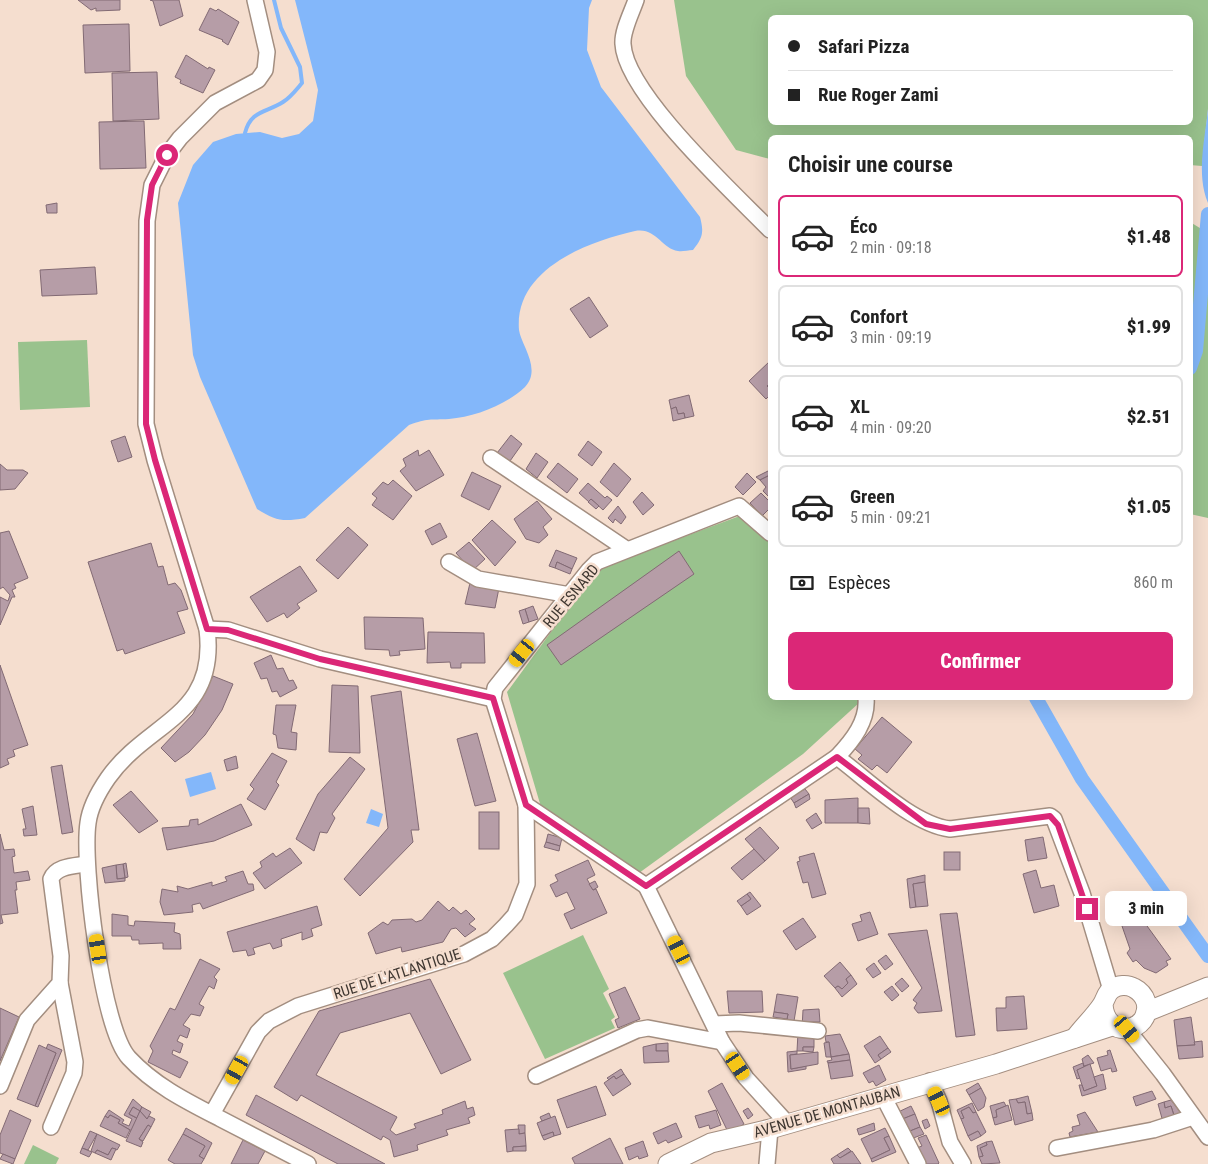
<!DOCTYPE html>
<html lang="fr">
<meta charset="utf-8">
<style>
:root{--surface:#fff;--page:#f2f2f2;--text:#222;--muted:#767676;--line:#e0e0e0;--accent:#db2777}
body{margin:0;font-family:"Roboto Condensed",sans-serif;background:var(--page);color:var(--text);height:100vh;display:flex;flex-direction:column;font-size:19px;white-space:nowrap}
*{box-sizing:border-box;margin:0}
p{font-size:16px;color:var(--muted)}
.icon{flex:none;width:28px;height:28px;fill:none;stroke:currentColor;stroke-width:2;stroke-linecap:round;stroke-linejoin:round}
.map{position:relative;flex:1;overflow:hidden}
.sheet{position:absolute;left:768px;top:135px;width:425px;height:565px;display:flex;flex-direction:column;background:var(--surface);border-radius:8px;box-shadow:0 5px 20px #0002}
.sheet>*{flex:none}
.banner{position:absolute;left:768px;top:15px;width:425px;height:110px;border-radius:8px;box-shadow:0 5px 20px #0002;display:grid;align-content:center;height:110px;padding:0 20px;background:var(--surface)}
.end{position:absolute;width:22px;height:22px;margin:-11px;border:6px solid #db2777;background:#fff;box-shadow:0 0 0 2px #fff}
.from{border-radius:50%}
.bubble{position:absolute;height:35px;border-radius:8px;background:var(--surface);box-shadow:0 5px 20px #0002;font-size:16px;font-weight:800;line-height:35px;text-align:center}
.car{position:absolute;width:15px;height:30px;margin:-15px -8px;border-radius:6px;box-shadow:0 0 4px 1px #0007;background:linear-gradient(#f5c518 24%,#345 0 40%,#f5c518 0 76%,#345 0 86%,#f5c518 0)}
.banner b{display:flex;align-items:center;gap:18px;height:48px;font-size:19px}
.banner b+b{border-top:1px solid var(--line)}
.banner i{width:12px;height:12px;background:var(--text)}
ul{padding:0;list-style:none}
li{display:flex;align-items:center;gap:15px;height:82px;margin:0 10px 8px;padding:0 10px;border:2px solid var(--line);border-radius:8px}
li div{flex:1}
li b{display:block;font-size:19px}
li em{font-style:normal;font-weight:800}
li.selected{border-color:var(--accent)}
li>.icon{width:45px;height:45px;stroke-width:1.5}
h2{padding:0 20px;font-size:22px;line-height:60px}
.pay{display:flex;align-items:center;gap:12px;height:55px;padding:0 20px;font-size:19px}
.pay p{margin-inline-start:auto}
.primary-button{display:flex;gap:10px;margin-top:auto;padding:10px 20px}
.primary-button a{flex:1;height:58px;border-radius:8px;background:var(--accent);color:#fff;font-size:20px;font-weight:800;line-height:58px;text-align:center}
.map>svg:first-child{display:block}
</style>
<div class="map">
<svg width="1208" height="1164" viewBox="0 0 1208 1164">
<rect width="100%" height="100%" fill="#f5decf"/>
<g fill="#99c28d" fill-rule="evenodd">
<path d="M674,0H1208V109L1202,166L1190,165V138H770V159L736,150L686,76ZM770,18H1190V122H770Z"/>
<polygon points="1190,222 1208,233 1208,518 1190,514"/>
<polygon points="87,340 90,407 20,410 18,342"/>
<polygon points="745,514 770,536 770,698 860,698 860,702 803,754 639,873 541,807 507,692 597,569"/>
<polygon points="583,935 609,989 603,993 615,1017 611,1020 615,1028 545,1059 503,973"/>
<polygon points="33,1145 59,1158 56,1164 24,1164"/>
</g>
<g fill="#83b7fa">
<path d="M295,0H592L589,8L587,50L601,87L700,217C704,232 703,238 693,250C688,250 682,252 678,251C662,249 656,227 635,231C586,242 514,270 519,330C521,345 542,369 525,387C506,405 475,417 449,419C430,420 428,418 409,425L305,518C283,522 276,521 257,509L200,377L193,355L178,203L193,165L213,142L236,134L260,132L282,138L299,134L313,121L318,90Z"/>
<path d="M1208,109V203C1196,174 1205,139 1208,109Z"/>
<polygon points="211,772 216,789 190,797 185,779"/>
<polygon points="371,809 383,814 379,827 366,823"/>
</g>
<g fill="none" stroke-linecap="round" stroke-linejoin="round">
<path stroke="#83b7fa" stroke-width="4" d="M245,133C251,110 266,113 283,102C291,97 296,90 302,83L300,67L281,28L274,0"/>
<g stroke="#83b7fa" stroke-width="14">
<polyline points="1190,368 1196,351 1208,214"/>
<polyline points="1036,698 1082,779 1208,956"/>
</g>
</g>
<g fill="#b69da7" stroke="#826a74">
<polygon points="78,0 120,0 120,10 96,11 96,8 91,10"/>
<polygon points="150,0 179,0 183,16 160,26 153,1"/>
<polygon points="210,8 216,11 218,9 239,22 228,45 222,41 223,40 199,30"/>
<polygon points="129,24 130,71 85,73 83,25"/>
<polygon points="186,55 208,69 209,67 215,70 203,93 180,83 181,80 175,77"/>
<polygon points="157,72 159,119 113,121 112,73"/>
<polygon points="144,121 146,168 100,169 99,122"/>
<polygon points="57,203 57,213 47,213 46,205"/>
<polygon points="95,267 97,294 42,296 40,270"/>
<polygon points="589,297 608,326 590,338 570,309"/>
<polygon points="770,361 770,383 767,386 770,389 770,395 766,399 749,381"/>
<polygon points="689,395 694,416 685,418 684,413 678,414 676,407 671,409 669,400"/>
<polygon points="676,407 678,414 684,413 685,418 673,421 671,409"/>
<polygon points="511,435 522,444 510,461 497,453"/>
<polygon points="125,436 132,457 118,462 111,441"/>
<polygon points="588,441 602,452 592,466 578,455"/>
<polygon points="418,450 419,456 429,450 444,475 416,491 400,471 406,466 403,459"/>
<polygon points="536,453 548,462 537,478 526,469"/>
<polygon points="558,463 578,479 567,493 547,477"/>
<polygon points="614,463 631,479 617,497 600,482"/>
<polygon points="0,464 7,470 23,470 28,473 15,489 0,490"/>
<polygon points="770,470 770,475 760,480 756,477"/>
<polygon points="472,472 501,486 489,510 461,496"/>
<polygon points="747,473 756,482 743,495 735,487"/>
<polygon points="770,475 770,498 763,491 766,487 760,480"/>
<polygon points="393,480 412,496 393,520 372,505 377,498 372,494 383,482 388,485"/>
<polygon points="588,483 605,498 607,496 612,500 603,510 591,499 589,502 579,493"/>
<polygon points="642,492 654,505 643,515 633,502"/>
<polygon points="761,493 770,502 770,508 762,516 750,503"/>
<polygon points="591,499 599,506 596,509 588,502"/>
<polygon points="537,501 552,519 543,527 548,535 539,543 526,539 514,519"/>
<polygon points="618,506 626,517 621,524 615,519 613,523 608,518"/>
<polygon points="492,520 516,542 495,566 472,540"/>
<polygon points="440,523 447,537 432,545 425,531"/>
<polygon points="348,527 368,545 338,579 316,560"/>
<polygon points="9,531 28,578 14,584 16,588 12,590 15,597 12,597 0,625 0,597 8,601 10,595 3,587 0,589 0,533"/>
<polygon points="469,542 485,559 472,571 456,553"/>
<polygon points="151,543 158,567 163,566 168,585 175,583 181,590 188,609 177,612 185,633 125,654 123,649 117,651 88,562"/>
<polygon points="556,550 577,558 572,569 557,562 555,568 549,566"/>
<polygon points="679,551 694,574 561,665 547,645"/>
<polygon points="557,562 572,569 570,574 555,568"/>
<polygon points="300,566 317,591 297,604 300,608 287,618 284,613 267,622 250,597"/>
<polygon points="470,583 499,588 495,608 465,604"/>
<polygon points="533,606 538,619 529,622 525,609"/>
<polygon points="525,609 529,622 523,624 519,611"/>
<polygon points="364,617 423,618 425,649 399,651 400,655 390,656 389,650 365,649"/>
<polygon points="428,632 484,633 485,663 461,663 461,668 451,668 450,662 427,663"/>
<polygon points="271,655 277,669 283,668 289,681 293,680 297,688 280,697 277,691 272,692 267,678 261,679 254,663"/>
<polygon points="0,665 28,745 13,750 15,756 7,759 9,764 0,768"/>
<polygon points="213,676 233,684 222,710 205,735 189,752 175,762 161,748 193,714"/>
<polygon points="332,685 358,686 360,753 329,752"/>
<polygon points="401,691 419,830 411,830 413,842 360,896 344,879 388,828 371,696"/>
<polygon points="276,705 296,705 291,732 297,733 296,750 278,748 276,735 273,734"/>
<polygon points="882,717 912,742 887,773 877,765 872,770 858,759 862,755 855,749"/>
<polygon points="477,733 496,801 475,806 457,739"/>
<polygon points="272,753 287,761 276,782 279,785 265,810 247,799 254,789 250,785"/>
<polygon points="236,756 238,768 227,771 224,760"/>
<polygon points="350,757 365,769 332,814 335,818 327,833 320,832 314,851 296,839 318,794"/>
<polygon points="62,765 73,832 62,834 51,767"/>
<polygon points="805,789 809,794 794,803 790,797"/>
<polygon points="131,791 158,821 139,833 113,805"/>
<polygon points="809,794 810,799 796,808 794,803"/>
<polygon points="858,798 858,823 825,823 825,800"/>
<polygon points="241,804 252,825 214,841 167,850 162,828 189,826 190,820 198,819 198,825"/>
<polygon points="33,806 37,835 24,836 23,829 26,829 22,809"/>
<polygon points="858,808 869,808 870,824 858,823"/>
<rect x="479" y="812" width="20" height="37"/>
<polygon points="816,813 822,823 812,829 806,820"/>
<polygon points="760,827 779,848 765,861 745,839"/>
<polygon points="0,834 4,850 14,849 15,856 12,857 14,873 28,871 30,880 16,882 17,890 15,890 18,913 1,915 3,923 0,924"/>
<polygon points="548,834 562,838 560,846 546,842"/>
<polygon points="1043,837 1047,858 1028,861 1025,840"/>
<polygon points="546,842 560,846 559,851 544,847"/>
<polygon points="290,848 302,863 265,889 253,873 262,867 260,862 273,853 276,857"/>
<polygon points="754,849 765,861 742,880 731,868"/>
<rect x="944" y="852" width="16" height="18"/>
<polygon points="814,853 826,894 812,898 808,882 803,883 797,862 800,861 799,857"/>
<polygon points="588,860 595,875 587,879 593,890 596,889 607,913 571,929 564,914 575,909 567,892 556,897 550,885 558,881 555,875"/>
<polygon points="126,863 128,877 125,878 123,864"/>
<polygon points="123,864 125,878 117,879 116,865"/>
<polygon points="116,865 117,879 125,878 125,881 105,883 102,868"/>
<polygon points="1036,870 1041,888 1054,885 1059,906 1034,913 1023,874"/>
<polygon points="243,871 248,884 253,884 254,890 203,909 200,903 192,905 193,912 164,915 160,902 162,889 178,892 177,886 188,889 212,882 212,886 227,881 225,877"/>
<polygon points="925,875 925,882 913,884 916,907 910,908 907,879"/>
<polygon points="595,881 598,887 593,890 589,884"/>
<polygon points="925,882 928,906 916,907 913,884"/>
<polygon points="750,892 761,906 747,915 741,906 751,899 747,894"/>
<polygon points="747,894 751,899 741,906 737,901"/>
<polygon points="438,901 449,911 453,907 461,914 466,910 475,919 469,924 476,929 465,937 456,928 451,929 443,942 402,952 401,947 376,954 368,933 383,922 388,925 392,920 412,919 416,922 422,920"/>
<polygon points="317,906 322,925 311,929 313,936 302,940 302,932 281,939 282,946 273,949 270,943 253,948 255,954 248,956 246,950 233,952 227,932"/>
<polygon points="870,912 878,934 858,941 852,924 862,921 860,915"/>
<polygon points="957,913 975,1035 956,1037 940,914"/>
<polygon points="112,914 128,916 128,925 134,926 135,921 175,923 174,932 180,934 181,949 163,949 163,943 139,944 139,940 132,940 131,936 112,936"/>
<polygon points="803,918 816,937 796,950 783,931"/>
<polygon points="1133,918 1136,923 1142,919 1171,959 1166,961 1168,965 1156,973 1144,968 1136,960 1133,962 1127,953 1130,949 1122,926"/>
<polygon points="927,930 942,1011 918,1013 914,1008 917,1003 913,1000 922,988 888,934"/>
<polygon points="886,955 893,964 885,970 878,961"/>
<polygon points="200,959 220,969 214,977 217,980 214,989 209,986 199,1004 204,1007 200,1016 191,1014 183,1025 190,1029 187,1038 180,1035 177,1041 183,1044 180,1053 173,1050 172,1054 188,1062 180,1078 148,1062 153,1051 150,1046 170,1008 175,1010"/>
<polygon points="840,962 851,975 846,979 848,983 842,989 838,986 835,988 824,976"/>
<polygon points="874,963 881,973 873,978 866,969"/>
<polygon points="851,975 857,984 842,997 835,988 838,986 842,989 848,983 846,979"/>
<polygon points="902,978 909,986 902,992 895,984"/>
<polygon points="430,979 471,1060 441,1074 410,1013 340,1033 316,1075 397,1117 390,1130 396,1135 416,1128 414,1124 443,1114 442,1110 465,1101 467,1109 473,1107 475,1115 468,1118 470,1123 446,1130 448,1135 417,1145 418,1150 394,1157 390,1140 383,1136 381,1140 301,1095 297,1101 274,1087 319,1011"/>
<polygon points="892,986 899,995 892,1001 884,992"/>
<polygon points="625,987 640,1019 618,1028 615,1020 619,1018 609,994"/>
<polygon points="727,991 762,991 763,1012 729,1013"/>
<polygon points="777,994 798,997 794,1021 787,1019 788,1014 774,1012"/>
<polygon points="1024,996 1027,1029 997,1031 996,1008 1006,1008 1006,997"/>
<polygon points="0,1008 19,1017 0,1061"/>
<polygon points="819,1009 820,1022 808,1022 809,1028 802,1028 803,1010"/>
<polygon points="774,1012 788,1014 787,1019 773,1017"/>
<polygon points="1191,1017 1195,1045 1177,1046 1174,1020"/>
<polygon points="798,1033 814,1034 814,1047 803,1047 803,1051 797,1051"/>
<polygon points="840,1034 849,1054 831,1057 829,1042 826,1042 825,1036"/>
<polygon points="880,1036 888,1048 878,1055 881,1059 875,1063 864,1046"/>
<polygon points="1202,1041 1203,1057 1179,1059 1177,1046 1195,1045 1194,1042"/>
<polygon points="829,1042 831,1057 826,1057 824,1043"/>
<polygon points="668,1043 668,1051 656,1051 656,1044"/>
<polygon points="48,1044 62,1050 38,1107 35,1106 56,1053 46,1049"/>
<polygon points="656,1044 656,1051 668,1051 669,1062 644,1063 643,1047"/>
<polygon points="39,1045 56,1053 35,1106 17,1099"/>
<polygon points="803,1047 814,1047 813,1052 803,1051"/>
<polygon points="888,1048 891,1052 881,1059 878,1055"/>
<polygon points="1110,1050 1117,1071 1112,1072 1111,1068 1101,1071 1097,1058 1108,1055 1107,1051"/>
<polygon points="797,1051 797,1054 790,1055 791,1069 806,1066 806,1069 788,1072 787,1052"/>
<polygon points="818,1052 818,1064 791,1069 790,1055"/>
<polygon points="849,1054 850,1060 828,1063 827,1061 832,1060 831,1057"/>
<polygon points="1088,1055 1094,1063 1084,1066 1082,1059"/>
<polygon points="850,1060 853,1076 831,1079 828,1063"/>
<polygon points="1083,1063 1084,1068 1077,1070 1080,1078 1077,1079 1073,1067"/>
<polygon points="1090,1064 1097,1086 1084,1091 1077,1070"/>
<polygon points="879,1065 886,1080 876,1086 873,1081 869,1083 863,1073"/>
<polygon points="621,1069 624,1074 616,1079 614,1076 609,1080 607,1078"/>
<polygon points="624,1074 631,1084 613,1096 604,1083 614,1076 616,1079"/>
<polygon points="1103,1074 1106,1089 1082,1096 1079,1085 1082,1085 1084,1091 1097,1086 1094,1077"/>
<polygon points="722,1083 744,1124 729,1134 708,1091"/>
<polygon points="978,1083 981,1088 969,1095 966,1090"/>
<polygon points="596,1086 606,1115 567,1128 557,1100"/>
<polygon points="981,1088 986,1098 984,1107 978,1111 969,1095"/>
<polygon points="1152,1091 1156,1099 1136,1106 1133,1097"/>
<polygon points="256,1095 385,1164 338,1164 246,1115"/>
<polygon points="1028,1096 1032,1113 1027,1114 1025,1102 1018,1103 1016,1099"/>
<polygon points="133,1099 142,1107 140,1111 133,1107 129,1114 138,1119 132,1131 118,1123 120,1120 110,1115 108,1118 105,1116 109,1110 124,1120 122,1123 129,1126 132,1119 124,1115"/>
<polygon points="1016,1099 1018,1103 1025,1102 1027,1114 1032,1113 1033,1120 1015,1125 1009,1100"/>
<polygon points="1171,1100 1184,1117 1174,1115 1171,1106 1165,1108 1164,1102"/>
<polygon points="1004,1102 1006,1106 996,1110 997,1117 993,1118 990,1106"/>
<polygon points="1164,1102 1165,1108 1171,1106 1175,1119 1163,1122 1158,1104"/>
<polygon points="972,1103 976,1112 973,1113 969,1107 961,1111 964,1118 961,1119 957,1110"/>
<polygon points="1008,1105 1012,1120 995,1125 993,1118 997,1117 996,1110"/>
<polygon points="911,1106 915,1114 900,1120 896,1113"/>
<polygon points="133,1107 140,1111 137,1118 129,1114"/>
<polygon points="142,1107 151,1112 147,1119 140,1111"/>
<polygon points="969,1107 973,1113 976,1112 986,1132 981,1136 978,1131 968,1136 961,1119 964,1118 961,1111"/>
<polygon points="748,1108 753,1115 748,1119 743,1111"/>
<polygon points="10,1110 31,1120 15,1159 0,1153 0,1135"/>
<polygon points="716,1110 721,1125 710,1129 709,1125 699,1128 695,1116"/>
<polygon points="140,1111 147,1119 149,1116 155,1119 151,1127 148,1125 139,1139 143,1142 141,1147 126,1141"/>
<polygon points="1085,1112 1098,1132 1070,1137 1069,1133 1073,1131 1072,1127 1080,1125 1077,1115"/>
<polygon points="549,1113 551,1118 542,1121 540,1117"/>
<polygon points="915,1114 920,1127 905,1133 900,1120"/>
<polygon points="110,1115 120,1120 118,1123 130,1130 126,1138 100,1126 105,1116 108,1118"/>
<polygon points="555,1116 561,1134 554,1136 553,1132 542,1136 537,1123"/>
<polygon points="927,1119 930,1126 925,1129 922,1121"/>
<polygon points="676,1123 682,1137 668,1143 666,1140 658,1144 653,1133"/>
<polygon points="874,1123 875,1130 859,1135 857,1129"/>
<polygon points="148,1125 151,1127 143,1141 139,1139"/>
<polygon points="518,1125 525,1125 525,1133 519,1134"/>
<polygon points="920,1127 924,1134 908,1140 905,1133"/>
<polygon points="186,1128 212,1143 204,1159 199,1156 205,1146 183,1134"/>
<polygon points="885,1128 889,1136 884,1138 890,1150 871,1159 861,1139"/>
<polygon points="519,1129 519,1134 525,1133 526,1146 513,1147 513,1151 507,1152 505,1130"/>
<polygon points="90,1131 97,1134 88,1150 82,1148"/>
<polygon points="978,1131 981,1136 971,1141 968,1136"/>
<polygon points="553,1132 554,1136 544,1140 542,1136"/>
<polygon points="97,1134 120,1145 117,1150 112,1148 108,1155 97,1150 95,1153 91,1151"/>
<polygon points="183,1134 205,1146 199,1156 204,1159 201,1164 175,1164 168,1160"/>
<polygon points="926,1135 939,1163 938,1164 921,1164 914,1149 922,1146 918,1138"/>
<polygon points="889,1136 896,1152 872,1162 871,1159 890,1150 884,1138"/>
<polygon points="610,1138 623,1164 575,1164 572,1158"/>
<polygon points="243,1140 265,1151 258,1164 231,1164"/>
<polygon points="643,1141 648,1156 639,1159 638,1156 629,1160 625,1148"/>
<polygon points="992,1141 1000,1163 982,1164 979,1157 983,1156 980,1148 987,1145 986,1142"/>
<polygon points="986,1142 987,1145 980,1148 983,1156 979,1157 977,1146"/>
<polygon points="526,1146 526,1151 513,1151 513,1147"/>
<polygon points="82,1148 92,1152 89,1157 80,1153"/>
<polygon points="112,1148 116,1149 111,1160 95,1153 97,1150 108,1155"/>
<polygon points="848,1148 851,1151 840,1158 837,1155"/>
<polygon points="852,1151 861,1164 834,1164 831,1159 837,1155 840,1158"/>
<polygon points="3,1154 15,1159 13,1164 0,1159"/>
</g>
<g fill="none" stroke-linecap="round" stroke-linejoin="round">
<defs>
<g id="minor">
<path d="M255,0L267,52L265,70L258,80L215,103L180,138L167,155L152,185L147,221L146,424L155,460L207,629C218,717 148,721 108,778C99,791 90,807 88,823C82,864 102,1029 129,1058C155,1086 188,1102 221,1119C250,1134 279,1149 308,1164"/>
<path d="M636,0C632,12 622,31 623,44C625,93 734,193 770,230"/>
<polyline points="491,458 626,549"/>
<polyline points="449,562 478,579 570,595"/>
<polyline points="207,629 228,630 320,659 493,699"/>
<path d="M837,757C853,740 868,721 866,698"/>
<polyline points="646,886 526,805 493,699 495,688 589,570 597,562 739,506 770,533"/>
<polyline points="714,1024 739,1023 818,1031"/>
<polyline points="1127,1029 1163,1074 1208,1137"/>
<polyline points="536,1076 637,1030 648,1028 722,1042"/>
<polyline points="930,1081 939,1101 950,1142 963,1164"/>
<path d="M0,1086L27,1020L60,983L61,956L51,879C56,866 74,866 86,864"/>
<polyline points="883,1096 918,1164"/>
<polyline points="212,1114 258,1032 269,1021 298,1006 464,954 492,939 506,925 515,915 527,884 526,805"/>
<path d="M787,1123L746,1078L722,1042L646,886L837,757C868,780 912,824 950,829L1050,816L1054,819L1082,893L1111,990"/>
<polyline points="51,1127 74,1073 75,1062 60,983"/>
<polyline points="1057,1148 1153,1130 1193,1117"/>
<polyline points="767,1164 770,1129"/>
</g>
<g id="major">
<polyline points="1146,1012 1208,987"/>
<path d="M1075,1038C1083,1027 1094,1017 1102,1005C1106,999 1106,993 1112,989C1118,985 1127,984 1134,988C1140,991 1144,996 1146,1002C1153,1032 1105,1042 1103,1004"/>
<polyline points="668,1164 711,1143 770,1129 996,1064 1112,1026"/>
</g>
</defs>
<use href="#minor" stroke="#a38e80" stroke-width="18"/>
<use href="#major" stroke="#a38e80" stroke-width="21"/>
<use href="#minor" stroke="#fff" stroke-width="15"/>
<use href="#major" stroke="#fff" stroke-width="19"/>
</g>
<g fill="none" stroke-linecap="round" stroke-linejoin="round">
<polyline stroke="#db2777" stroke-width="6" points="167,155 152,185 147,220 146,424 155,460 207,629 228,630 320,659 493,698 526,805 646,886 837,757 926,824 950,829 1050,816 1058,825 1087,909"/>
</g>
<g text-anchor="middle" dominant-baseline="central" stroke-width="5" stroke-linejoin="round" paint-order="stroke">
<g font-size="15" fill="#3f3731" stroke="#f5decf">
<text transform="translate(571 596) rotate(-50)">RUE ESNARD</text>
<text transform="translate(397 974) rotate(-18)">RUE DE L'ATLANTIQUE</text>
<text transform="translate(827 1112) rotate(-16)">AVENUE DE MONTAUBAN</text>
</g>
</g>
</svg>
<i class="end from" style="left:167px;top:155px"></i>
<i class="end" style="left:1087px;top:909px"></i>
<div class="bubble" style="left:1105px;top:891px;width:82px">3 min</div>
<i class="car" style="left:522px;top:653px;rotate:219deg"></i>
<i class="car" style="left:98px;top:949px;rotate:351deg"></i>
<i class="car" style="left:679px;top:950px;rotate:333deg"></i>
<i class="car" style="left:1127px;top:1029px;rotate:140deg"></i>
<i class="car" style="left:738px;top:1066px;rotate:146deg"></i>
<i class="car" style="left:237px;top:1070px;rotate:209deg"></i>
<i class="car" style="left:939px;top:1101px;rotate:335deg"></i>
<div class="banner">
<b><i class="from"></i>Safari Pizza</b>
<b><i></i>Rue Roger Zami</b>
</div>
<section class="sheet">
<h2>Choisir une course</h2>
<ul>
<li class="selected"><svg class="icon" aria-label="car" viewBox="0 0 24 24"><path d="M5 17H2v-5l4-1 3-4h7l3 4 3 1v5h-3M9 17h6M6 11h13"/><circle cx="7" cy="17" r="2"/><circle cx="17" cy="17" r="2"/></svg><div><b>Éco</b><p>2 min · 09:18</p></div><em>$1.48</em></li>
<li><svg class="icon" aria-label="car" viewBox="0 0 24 24"><path d="M5 17H2v-5l4-1 3-4h7l3 4 3 1v5h-3M9 17h6M6 11h13"/><circle cx="7" cy="17" r="2"/><circle cx="17" cy="17" r="2"/></svg><div><b>Confort</b><p>3 min · 09:19</p></div><em>$1.99</em></li>
<li><svg class="icon" aria-label="car" viewBox="0 0 24 24"><path d="M5 17H2v-5l4-1 3-4h7l3 4 3 1v5h-3M9 17h6M6 11h13"/><circle cx="7" cy="17" r="2"/><circle cx="17" cy="17" r="2"/></svg><div><b>XL</b><p>4 min · 09:20</p></div><em>$2.51</em></li>
<li><svg class="icon" aria-label="car" viewBox="0 0 24 24"><path d="M5 17H2v-5l4-1 3-4h7l3 4 3 1v5h-3M9 17h6M6 11h13"/><circle cx="7" cy="17" r="2"/><circle cx="17" cy="17" r="2"/></svg><div><b>Green</b><p>5 min · 09:21</p></div><em>$1.05</em></li>
</ul>
<div class="pay"><svg class="icon" aria-label="cash" viewBox="0 0 24 24"><path d="M3 7h18v10H3z"/><circle cx="12" cy="12" r="2"/></svg>Espèces<p>860 m</p></div>
<div class="primary-button"><a>Confirmer</a></div>
</section>
</div>
